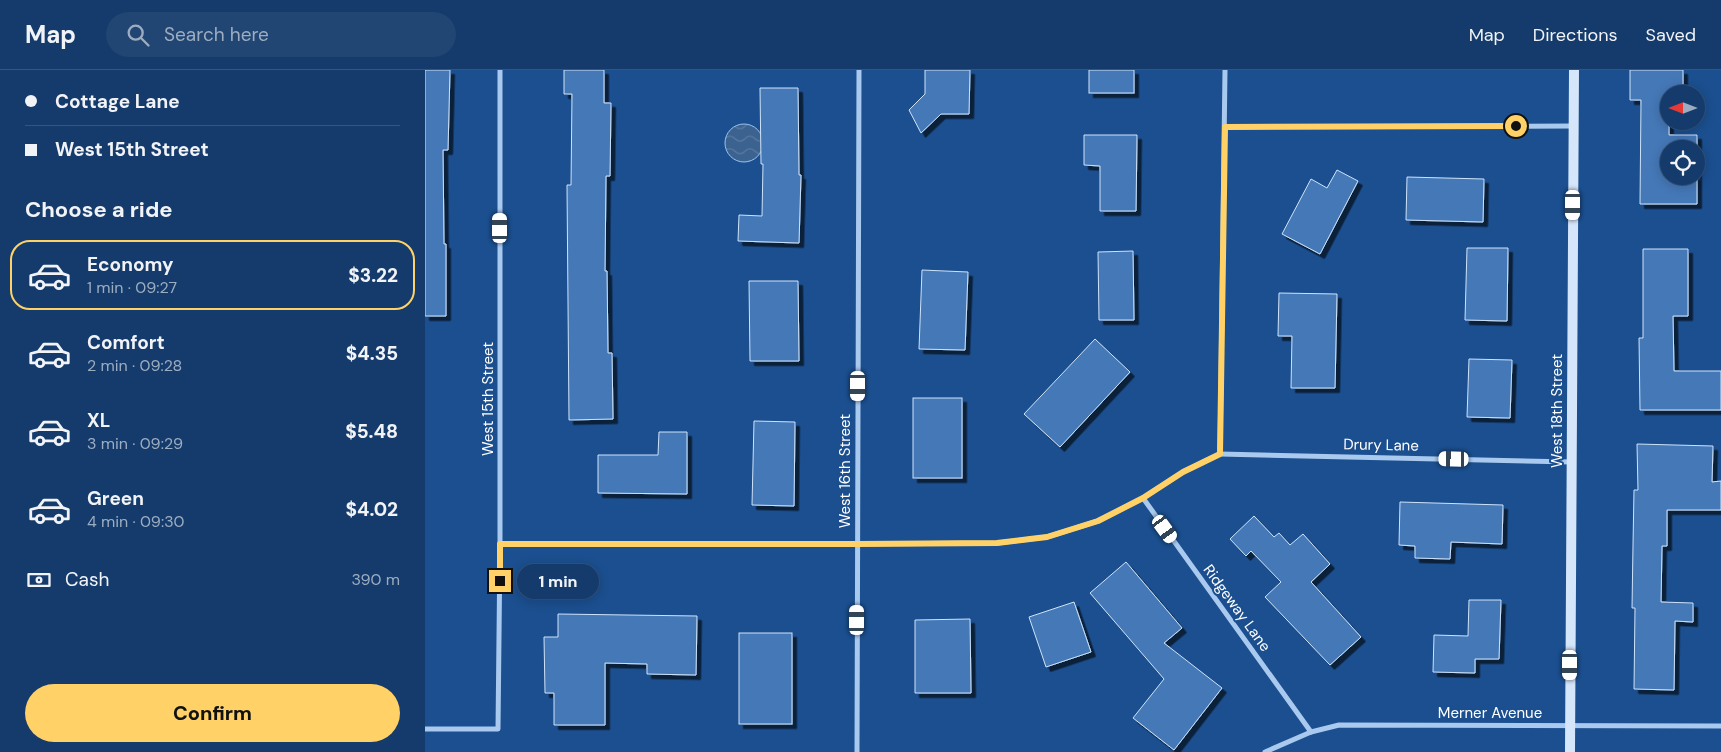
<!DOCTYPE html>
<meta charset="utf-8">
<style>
:root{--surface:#143b6b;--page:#214673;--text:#f1f3f6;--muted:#9dadc1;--line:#33557e;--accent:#ffd166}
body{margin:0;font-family:"DM Sans",sans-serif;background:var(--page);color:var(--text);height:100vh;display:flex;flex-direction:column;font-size:19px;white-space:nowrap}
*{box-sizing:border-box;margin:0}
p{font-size:16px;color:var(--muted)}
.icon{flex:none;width:28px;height:28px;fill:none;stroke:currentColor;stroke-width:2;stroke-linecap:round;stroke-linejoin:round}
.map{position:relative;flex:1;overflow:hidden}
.sheet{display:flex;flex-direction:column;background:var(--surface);width:425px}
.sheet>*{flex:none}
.guide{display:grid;align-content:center;height:110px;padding:0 25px;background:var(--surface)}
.needle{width:32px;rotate:270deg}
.tools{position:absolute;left:1235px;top:15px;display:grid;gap:10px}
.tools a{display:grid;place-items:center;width:45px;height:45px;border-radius:50%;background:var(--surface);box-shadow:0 2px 12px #0003,0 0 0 1px var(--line);font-size:25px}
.end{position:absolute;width:22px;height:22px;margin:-11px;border:6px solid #ffd166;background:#111;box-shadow:0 0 0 2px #111}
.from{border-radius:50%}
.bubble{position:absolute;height:35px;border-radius:18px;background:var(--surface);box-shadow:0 2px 12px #0003,0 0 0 1px var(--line);font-size:16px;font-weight:800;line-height:35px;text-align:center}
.car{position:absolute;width:15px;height:30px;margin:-15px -8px;border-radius:6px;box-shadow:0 0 4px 1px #0007;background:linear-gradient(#fff 24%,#345 0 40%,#fff 0 76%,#345 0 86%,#fff 0)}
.guide b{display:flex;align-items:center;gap:18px;height:48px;font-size:19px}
.guide b+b{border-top:1px solid var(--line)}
.guide i{width:12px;height:12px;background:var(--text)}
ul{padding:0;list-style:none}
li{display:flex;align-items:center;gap:15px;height:70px;margin:0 10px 8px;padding:0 15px;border:2px solid transparent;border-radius:20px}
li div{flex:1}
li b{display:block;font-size:19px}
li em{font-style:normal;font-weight:800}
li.active{border-color:var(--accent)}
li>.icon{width:45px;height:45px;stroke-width:1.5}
h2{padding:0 25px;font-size:22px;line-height:60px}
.pay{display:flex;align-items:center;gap:12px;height:55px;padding:0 25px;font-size:19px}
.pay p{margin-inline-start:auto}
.cta{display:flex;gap:10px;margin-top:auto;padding:10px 25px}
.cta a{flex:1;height:58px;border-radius:30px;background:var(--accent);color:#111;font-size:20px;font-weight:800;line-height:58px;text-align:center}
header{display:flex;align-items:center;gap:30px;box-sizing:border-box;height:70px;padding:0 25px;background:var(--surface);border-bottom:1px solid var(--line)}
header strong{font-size:24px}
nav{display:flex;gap:28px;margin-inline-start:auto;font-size:18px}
.search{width:350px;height:45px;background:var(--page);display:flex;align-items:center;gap:12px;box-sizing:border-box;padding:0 18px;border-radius:28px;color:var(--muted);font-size:19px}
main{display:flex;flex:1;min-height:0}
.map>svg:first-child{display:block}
</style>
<header>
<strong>Map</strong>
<div class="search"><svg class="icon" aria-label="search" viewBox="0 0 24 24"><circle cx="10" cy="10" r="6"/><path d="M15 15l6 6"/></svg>Search here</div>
<nav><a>Map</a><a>Directions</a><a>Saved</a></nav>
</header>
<main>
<section class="sheet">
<div class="guide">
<b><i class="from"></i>Cottage Lane</b>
<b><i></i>West 15th Street</b>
</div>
<h2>Choose a ride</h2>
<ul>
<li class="active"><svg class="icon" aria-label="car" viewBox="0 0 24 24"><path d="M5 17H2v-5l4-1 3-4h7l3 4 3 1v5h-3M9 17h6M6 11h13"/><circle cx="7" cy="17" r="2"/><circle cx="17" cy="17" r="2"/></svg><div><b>Economy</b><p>1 min · 09:27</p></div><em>$3.22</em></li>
<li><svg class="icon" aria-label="car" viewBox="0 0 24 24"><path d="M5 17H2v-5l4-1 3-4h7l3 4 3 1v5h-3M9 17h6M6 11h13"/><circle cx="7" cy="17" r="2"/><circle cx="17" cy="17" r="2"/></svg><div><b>Comfort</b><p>2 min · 09:28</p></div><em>$4.35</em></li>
<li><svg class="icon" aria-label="car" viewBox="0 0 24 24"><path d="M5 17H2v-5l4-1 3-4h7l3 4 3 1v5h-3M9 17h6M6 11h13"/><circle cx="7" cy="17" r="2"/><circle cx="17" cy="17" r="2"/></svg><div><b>XL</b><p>3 min · 09:29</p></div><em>$5.48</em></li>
<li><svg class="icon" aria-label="car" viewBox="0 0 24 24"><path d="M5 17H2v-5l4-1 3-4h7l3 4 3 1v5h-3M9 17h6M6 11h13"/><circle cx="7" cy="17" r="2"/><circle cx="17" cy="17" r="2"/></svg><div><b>Green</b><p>4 min · 09:30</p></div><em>$4.02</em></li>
</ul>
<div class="pay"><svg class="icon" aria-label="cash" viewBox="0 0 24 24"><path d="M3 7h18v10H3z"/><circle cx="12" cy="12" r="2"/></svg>Cash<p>390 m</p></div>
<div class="cta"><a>Confirm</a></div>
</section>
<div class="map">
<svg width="1296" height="682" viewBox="0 0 1296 682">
<defs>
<pattern id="water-waves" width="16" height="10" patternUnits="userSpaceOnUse" patternTransform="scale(1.25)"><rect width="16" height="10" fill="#3c6290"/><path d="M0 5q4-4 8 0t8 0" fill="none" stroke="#597aa1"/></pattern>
<filter id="shadow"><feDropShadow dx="4.5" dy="4.5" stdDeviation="0" flood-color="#0009"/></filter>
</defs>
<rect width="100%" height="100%" fill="#1b4f8f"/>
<circle fill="url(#water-waves)" stroke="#9cc4f0" cx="319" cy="73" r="19"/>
<g fill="#4478b7" stroke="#cfe3fa" fill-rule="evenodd" filter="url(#shadow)">
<polygon points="0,0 25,0 23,80 18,80 19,174 21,174 21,246 0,246"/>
<polygon points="139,0 179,0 179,33 186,33 185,106 181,106 180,201 182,201 183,283 187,283 188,349 144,350 142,115 146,115 147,24 139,24"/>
<polygon points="500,0 545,0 544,44 516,44 496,63 484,40 500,24"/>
<rect x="664" y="0" width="45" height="23"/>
<path d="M1205,0H1258V24H1244V65H1272V134H1215L1216,30H1205ZM1244,79H1271V106H1244Z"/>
<polygon points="335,18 373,18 374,105 376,105 374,173 313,171 314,145 337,146 338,94 336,94"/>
<polygon points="659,65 712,65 711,141 675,141 675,96 659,95"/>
<polygon points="912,100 933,111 895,184 857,164 886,109 902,118"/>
<polygon points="982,107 1059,109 1058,152 981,150"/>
<polygon points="1042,178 1083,178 1082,251 1040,250"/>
<polygon points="1218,179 1263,179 1263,246 1248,246 1249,301 1296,301 1296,340 1215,340 1214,268 1218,268"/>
<polygon points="708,181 709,250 674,250 673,182"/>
<polygon points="497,200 543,202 540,280 494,279"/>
<polygon points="324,211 373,211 374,291 325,291"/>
<polygon points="854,223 912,224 910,318 866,318 867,266 853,266"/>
<polygon points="670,269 705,302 635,377 599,344"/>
<polygon points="1044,289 1087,290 1085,348 1042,347"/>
<rect x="488" y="328" width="49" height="80"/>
<polygon points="329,351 370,352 369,436 327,435"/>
<polygon points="234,362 262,362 262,424 173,423 173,385 233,385"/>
<polygon points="1212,374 1288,376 1287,412 1296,411 1296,440 1242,440 1242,476 1237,476 1236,532 1268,533 1268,552 1250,551 1249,620 1209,619 1210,538 1207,538 1208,475 1209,420 1213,420"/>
<polygon points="975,432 1078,435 1077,474 1026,472 1025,489 990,488 990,476 974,475"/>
<polygon points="829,446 849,467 854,463 865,475 878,464 905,494 886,512 936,567 905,595 840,527 856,512 826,481 821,486 805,469"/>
<polygon points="701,492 757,558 739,573 797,618 749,680 708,648 739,609 665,523"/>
<polygon points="1044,530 1076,530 1074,589 1050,589 1050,603 1008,602 1009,565 1043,566"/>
<polygon points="649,532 666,582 621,597 604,547"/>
<polygon points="133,544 272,546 271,605 222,604 222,594 180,593 180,655 129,655 129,623 120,623 119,567 133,567"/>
<polygon points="545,549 546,623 490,623 490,550"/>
<rect x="314" y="563" width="53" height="91"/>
</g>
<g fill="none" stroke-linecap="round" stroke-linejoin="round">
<g stroke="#a9c9ee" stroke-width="5">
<polyline points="801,57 1149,56"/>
<polyline points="795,384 1147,392"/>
<polyline points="718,428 886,662"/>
<polyline points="75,474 432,474 573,473 622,467 673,451 718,428 758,402 795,384 800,0"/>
<polyline points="0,659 73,659 75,474 75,0"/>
<polyline points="432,682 434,0"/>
<polyline points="840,682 886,662 914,655 1296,656"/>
</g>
<polyline stroke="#d6e6fa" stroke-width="10" points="1145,682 1149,0"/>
</g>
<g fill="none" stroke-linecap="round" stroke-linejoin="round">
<polyline stroke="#ffd166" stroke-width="6" points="75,511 75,474 432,474 572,473 605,469 622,467 673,451 718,428 758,402 795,384 800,57 1091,56"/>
</g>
<g text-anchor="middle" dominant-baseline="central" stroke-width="4" stroke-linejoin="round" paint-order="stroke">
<g font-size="15" fill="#fff" stroke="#1b4f8f">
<text transform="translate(63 329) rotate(-90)">West 15th Street</text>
<text transform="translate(1132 341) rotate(-90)">West 18th Street</text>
<text transform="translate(956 375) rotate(1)">Drury Lane</text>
<text transform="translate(420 401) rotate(-90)">West 16th Street</text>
<text transform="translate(812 538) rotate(54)">Ridgeway Lane</text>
<text x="1065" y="643">Merner Avenue</text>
</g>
</g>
</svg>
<div class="tools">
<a><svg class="needle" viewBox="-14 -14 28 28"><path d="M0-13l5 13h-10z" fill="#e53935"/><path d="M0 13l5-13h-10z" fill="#9dadc1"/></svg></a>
<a><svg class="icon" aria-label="locate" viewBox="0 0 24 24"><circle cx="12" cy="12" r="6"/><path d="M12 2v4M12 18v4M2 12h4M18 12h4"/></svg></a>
</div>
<i class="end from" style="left:1091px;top:56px"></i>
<i class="end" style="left:75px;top:511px"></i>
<div class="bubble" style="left:92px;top:494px;width:82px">1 min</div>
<i class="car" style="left:1148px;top:135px;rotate:180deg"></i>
<i class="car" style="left:75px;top:158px;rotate:0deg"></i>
<i class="car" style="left:433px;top:316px;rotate:180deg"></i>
<i class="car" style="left:1029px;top:389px;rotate:271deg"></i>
<i class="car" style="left:740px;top:459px;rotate:144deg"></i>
<i class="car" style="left:432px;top:550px;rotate:0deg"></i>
<i class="car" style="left:1145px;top:595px;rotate:180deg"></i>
</div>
</main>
